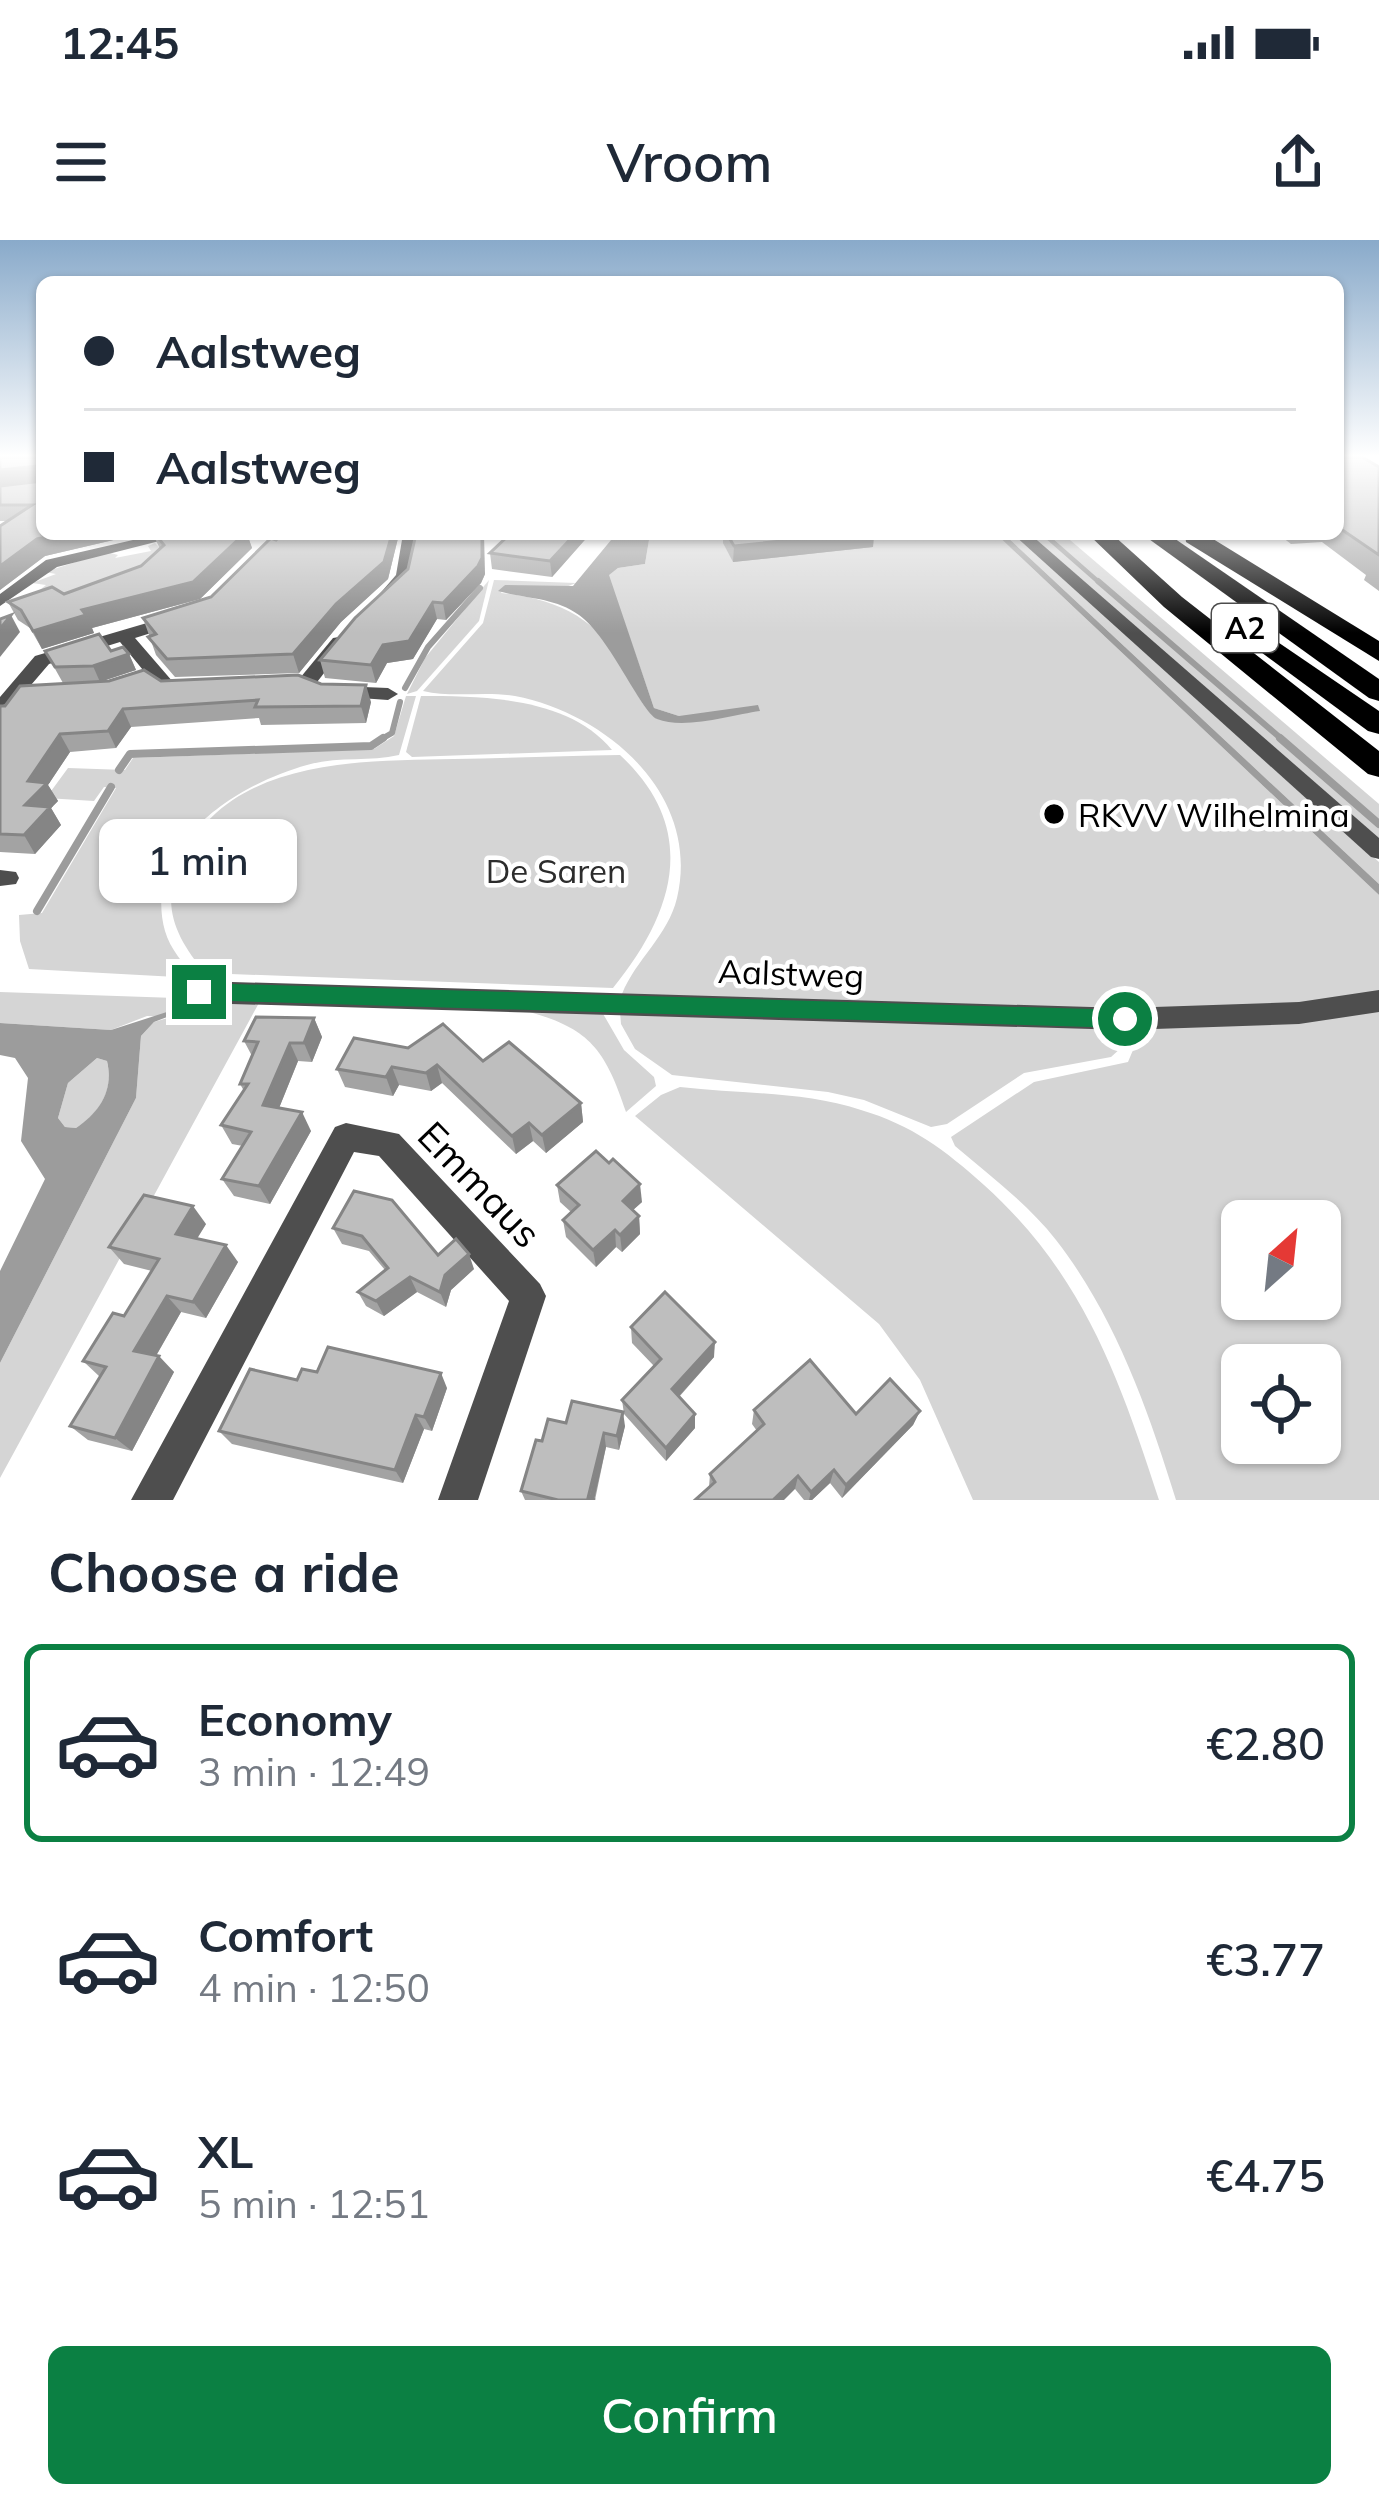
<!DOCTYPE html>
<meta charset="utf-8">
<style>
:root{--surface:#fff;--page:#f6f6f7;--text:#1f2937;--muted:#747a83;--line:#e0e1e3;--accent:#0b8043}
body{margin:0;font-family:Mulish,sans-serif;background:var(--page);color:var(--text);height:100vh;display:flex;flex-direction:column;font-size:45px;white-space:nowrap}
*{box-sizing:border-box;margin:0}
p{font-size:39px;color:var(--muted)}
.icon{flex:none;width:66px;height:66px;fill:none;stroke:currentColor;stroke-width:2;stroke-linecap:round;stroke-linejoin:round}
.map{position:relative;height:1260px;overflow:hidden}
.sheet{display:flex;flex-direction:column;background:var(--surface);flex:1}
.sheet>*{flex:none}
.top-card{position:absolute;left:36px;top:36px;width:1308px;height:264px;border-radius:18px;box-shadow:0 3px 9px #0004;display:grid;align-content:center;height:264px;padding:0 48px;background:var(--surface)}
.needle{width:78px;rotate:27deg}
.fabs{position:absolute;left:1221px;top:960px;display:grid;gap:24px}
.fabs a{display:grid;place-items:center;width:120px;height:120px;border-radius:18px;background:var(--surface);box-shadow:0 3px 9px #0004;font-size:60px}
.end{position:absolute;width:54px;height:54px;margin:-27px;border:15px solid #0b8043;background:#fff;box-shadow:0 0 0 6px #fff}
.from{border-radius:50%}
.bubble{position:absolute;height:84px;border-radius:18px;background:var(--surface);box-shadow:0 3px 9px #0004;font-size:39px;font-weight:600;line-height:84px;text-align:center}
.top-card b{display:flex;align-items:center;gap:42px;height:114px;font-size:45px}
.top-card b+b{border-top:3px solid var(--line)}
.top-card i{width:30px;height:30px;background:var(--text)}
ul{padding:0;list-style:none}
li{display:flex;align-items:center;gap:36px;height:198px;margin:0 24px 18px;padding:0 24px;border:6px solid transparent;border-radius:18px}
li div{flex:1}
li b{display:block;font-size:45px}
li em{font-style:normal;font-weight:600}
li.selected{border-color:var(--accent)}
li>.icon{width:108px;height:108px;stroke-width:1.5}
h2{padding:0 48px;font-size:54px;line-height:144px}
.primary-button{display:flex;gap:24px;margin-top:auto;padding:24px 48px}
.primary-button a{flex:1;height:138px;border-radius:18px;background:var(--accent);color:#fff;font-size:48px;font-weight:600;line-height:138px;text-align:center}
.status{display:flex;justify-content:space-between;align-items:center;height:84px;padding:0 60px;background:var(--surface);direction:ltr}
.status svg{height:33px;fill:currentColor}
header{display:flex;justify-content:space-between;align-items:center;height:156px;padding:0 48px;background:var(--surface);font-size:54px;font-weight:600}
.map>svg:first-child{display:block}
</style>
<div class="status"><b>12:45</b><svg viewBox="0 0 49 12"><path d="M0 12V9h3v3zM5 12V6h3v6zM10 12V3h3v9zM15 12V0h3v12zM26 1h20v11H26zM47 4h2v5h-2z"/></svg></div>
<header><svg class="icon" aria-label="menu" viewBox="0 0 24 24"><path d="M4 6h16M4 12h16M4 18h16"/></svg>Vroom<svg class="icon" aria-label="share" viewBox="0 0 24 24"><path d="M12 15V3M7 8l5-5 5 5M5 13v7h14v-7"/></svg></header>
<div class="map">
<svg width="1379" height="1260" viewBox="0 0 1379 1260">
<rect width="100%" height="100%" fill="#fff"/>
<g fill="#d5d5d5" fill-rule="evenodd">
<path d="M650,294H996L1379,655V756L1200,772L622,754C636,719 668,696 677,658C701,556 608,474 515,456C485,451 452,458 423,451L483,383L494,340L576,343L563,348L505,345L501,353C557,359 599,378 626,431C635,449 641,467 657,479L758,465L679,476L654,468L608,335L618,328L645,324Z"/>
<polygon points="1004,294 1014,294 1379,622 1379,644"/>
<polygon points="1028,294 1063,294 1379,564 1379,602"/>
<polygon points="155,303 172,320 85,360 30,358 46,345 32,343 56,334 45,332 107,312 118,315 115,318 151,311 148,306"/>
<polygon points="489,340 479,381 417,451 407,454 425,418"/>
<path d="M406,456H416L399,515C369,522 338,516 307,525C238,544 141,604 165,691C170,709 184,724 195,738L29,729L20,701L19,675L42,673L116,548L104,547L94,561L46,558L68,528L125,530L133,518L374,509L394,496Z"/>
<path d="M421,456C484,456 569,457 612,510L412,517L406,512Z"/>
<path d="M620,515C700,589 675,672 613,748L205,733C178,700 160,668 179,625C225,518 356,521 454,519C509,518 564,516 620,515Z"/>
<polygon points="0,752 260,761 0,1238 0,1123 136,858 141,796 154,782 171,777 147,776 111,790 0,783"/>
<path d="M515,768L602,772L624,810L654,837L656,846L626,872C603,802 585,786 515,768Z"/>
<path d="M1379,770V1260H1176C1148,1169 1115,1076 1056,1000C1028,964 989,935 955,906L951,897L1034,842L1128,822L1133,810L1131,790ZM1242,981H1320V1059H1242ZM1242,1125H1320V1203H1242Z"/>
<polygon points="620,772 1114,785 1121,808 1111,817 1024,833 947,884 931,887 864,860 828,852 672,835 635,809 621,784"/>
<path d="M97,818L107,821C114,851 100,872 76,888L65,887L58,878L68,843Z"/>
<path d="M680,847C740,854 803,851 861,870C912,885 945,910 984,945C1083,1034 1119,1137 1159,1260H973L920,1140L879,1084L635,876L661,855Z"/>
</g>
<g fill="#9c9c9c" fill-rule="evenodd">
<path d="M616,294H650L645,324L618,328L609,335L654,468L679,476L758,465L760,471C732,475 684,490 657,479C641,472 610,397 579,375C554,357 526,359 498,351L505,345L573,346Z"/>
<polygon points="996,294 1004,294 1379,644 1379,655"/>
<path d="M173,770L175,774L154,782L141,796L136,858L0,1123V1031L45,939L21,901L28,838L15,818L0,815V783L111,790ZM97,818L107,821C114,850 100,872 76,888L65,887L58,878L68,843Z"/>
</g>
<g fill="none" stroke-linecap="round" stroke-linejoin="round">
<polyline stroke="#9c9c9c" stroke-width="4.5" points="1044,294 1101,344"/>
<g stroke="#9c9c9c" stroke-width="6">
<polyline points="1098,341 1284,501"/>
<polyline points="405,448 428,407 480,348"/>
<polyline points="378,501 392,493 400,462"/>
</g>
<g stroke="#9c9c9c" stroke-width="8">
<polyline points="1280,498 1379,584"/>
<polyline points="119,530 130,514 371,506 383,498"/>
<polyline points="37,671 111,547"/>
</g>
<g fill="#4e4e4e" fill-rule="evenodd">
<polygon points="159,294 187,294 57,327 0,366 0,354 46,320"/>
<polygon points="403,294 419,294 412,336 391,361 379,361 377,357 396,335"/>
<polygon points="1013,294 1030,294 1379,598 1379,619 1371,617"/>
<polygon points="174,375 183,380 180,384 135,398 173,442 199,443 199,451 161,452 120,402 49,424 7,473 0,475 0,457 35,416"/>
<polygon points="339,397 345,398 345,406 314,446 300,446 300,438 333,398"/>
<polygon points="339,446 388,448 398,454 388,460 332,456 332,448"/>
<polygon points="0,630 16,632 19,638 16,644 0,646"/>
<polygon points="199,741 1125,768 1299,762 1379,750 1379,772 1299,784 1125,790 199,763 189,759 185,752 189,745"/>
<polygon points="346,883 399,894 540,1044 546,1056 478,1260 438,1260 509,1061 379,916 354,912 173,1260 131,1260 335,887"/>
</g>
<g fill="#000" fill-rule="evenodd">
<polygon points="1088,294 1112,294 1182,357 1379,511 1379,537 1368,534 1164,367"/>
<polygon points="1142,294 1168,294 1379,439 1379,461 1369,458"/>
<polygon points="1185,294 1205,294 1379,401 1379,421 1186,302"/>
<polygon points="1225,366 1379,471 1379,494 1368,491 1216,379 1212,374"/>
</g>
</g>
<g fill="#a3a3a3">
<polygon points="42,217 42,294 139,294 45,316 0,350 0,286 8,281 0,281 0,246"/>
<polygon points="1338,217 1379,227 1379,351 1364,340 1366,335 1322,302 1291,304 1278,294 1338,294"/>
<polygon points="153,294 247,294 252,308 200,359 92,388 94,393 42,409 30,388 18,380 8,362 64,354 141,326 160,309"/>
<polygon points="282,294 399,294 388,339 341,382 299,433 175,437 156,415 143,378 211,357"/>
<polygon points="510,294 590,294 552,337 492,329 490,313"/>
<polygon points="723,294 874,294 873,307 733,322 723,303"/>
<polygon points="408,329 485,334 481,343 446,380 437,379 413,419 387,423 376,443 325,438 320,420"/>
<polygon points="45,411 111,411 129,414 136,430 102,441 161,441 371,462 366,483 261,485 259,478 131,487 116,508 70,512 48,545 58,561 51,568 61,585 35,614 0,612 0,466 63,443"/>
<polygon points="314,778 322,797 312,822 298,821 279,868 311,891 270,964 234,956 222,939 243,906 232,904 221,885 244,851 240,844 252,816 244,801"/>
<polygon points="483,821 581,863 583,882 546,913 533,901 516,914 442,843 431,851 399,845 393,856 345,847 337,829"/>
<polygon points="557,945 642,962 633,970 639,976 640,994 622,1012 616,1007 596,1027 566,997 563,980 571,972 560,962"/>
<polygon points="206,984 197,999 238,1022 206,1078 181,1072 156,1116 174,1132 132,1211 88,1200 70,1186 100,1137 83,1121 124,1076 152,1031 124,1024 109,1007"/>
<polygon points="333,988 438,1015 474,1029 451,1050 446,1067 417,1052 384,1076 366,1066 358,1052 385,1030 369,1011 342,1004"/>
<polygon points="631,1087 714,1117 679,1157 695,1188 666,1221 624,1174 622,1160 654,1126 632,1103"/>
<polygon points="317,1132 447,1148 432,1191 424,1189 403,1243 232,1204 219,1191 297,1140"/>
<polygon points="754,1170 856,1174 920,1171 913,1185 842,1258 830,1243 812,1260 804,1260 795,1249 709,1247 710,1234 757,1191 752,1184"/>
<polygon points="566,1183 625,1186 619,1210 606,1207 595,1260 525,1260 521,1251"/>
</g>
<g fill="#858585">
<polygon points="38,226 42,242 0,245 0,230"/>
<polygon points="60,294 139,294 45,316 0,350 0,326 37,299"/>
<polygon points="244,294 247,294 252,308 200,359 92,388 94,393 42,409 33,391 82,370"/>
<polygon points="392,294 399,294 388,339 341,382 299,433 293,414"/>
<polygon points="482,294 484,294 485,334 481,343 446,380 443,363"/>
<polygon points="575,294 590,294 552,337 550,321"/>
<polygon points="850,294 874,294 873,307 733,322 734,306"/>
<polygon points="433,362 437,379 413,419 387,423 376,443 371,425 383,405"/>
<polygon points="11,375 20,392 0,417 0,389"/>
<polygon points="129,414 136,430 100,442 93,426"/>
<polygon points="366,445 371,462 366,483 361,466"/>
<polygon points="123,469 131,487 116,508 108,491"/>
<polygon points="60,494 70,512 48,545 58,561 51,568 61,585 35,614 24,595 28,541"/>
<polygon points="314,778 322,797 312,822 304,803"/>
<polygon points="290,803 298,821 273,883 263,865"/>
<polygon points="437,825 442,843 431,851 426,833"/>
<polygon points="392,827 399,845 393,856 386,837"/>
<polygon points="581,863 583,882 546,913 542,895"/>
<polygon points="302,872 311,891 270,964 259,946"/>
<polygon points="529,883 533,901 516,914 512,896"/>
<polygon points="640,944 642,962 624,978 623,961"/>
<polygon points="193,966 206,984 189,1011 176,994"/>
<polygon points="639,976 640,994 622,1012 620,995"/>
<polygon points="615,990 616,1007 596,1027 593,1010"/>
<polygon points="226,1005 238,1022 206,1078 193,1062"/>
<polygon points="469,1014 474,1029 451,1050 446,1067 440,1052 445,1035"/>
<polygon points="410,1037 417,1052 384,1076 376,1061"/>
<polygon points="167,1056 181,1072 150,1126 134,1111"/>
<polygon points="715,1102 714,1117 672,1164 672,1149"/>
<polygon points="159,1116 174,1132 132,1211 115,1198"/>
<polygon points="441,1133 447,1148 432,1191 424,1177"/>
<polygon points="920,1171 913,1185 842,1258 846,1245"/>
<polygon points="623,1172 625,1186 619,1210 617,1196"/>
<polygon points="695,1174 695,1188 666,1221 666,1208"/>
<polygon points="416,1175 424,1189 403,1243 395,1230"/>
<polygon points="604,1193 606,1207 594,1260 589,1260"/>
<polygon points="834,1230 830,1243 812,1260 809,1260 811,1252"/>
<polygon points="798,1236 795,1249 784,1260 773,1260"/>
</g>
<g fill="#bebebe" stroke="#858585" stroke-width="3">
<polygon points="0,217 42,217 42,294 60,294 37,299 0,326 0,286 32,265 0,265 0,246 35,242 38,226 0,230"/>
<polygon points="1338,217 1362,217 1379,227 1379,315 1338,287"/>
<polygon points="155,294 244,294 193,342 82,370 86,375 33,391 21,370 8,362 52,347 64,354 141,326 164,305"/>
<polygon points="282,294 392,294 384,322 336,364 293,414 167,419 148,397 156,394 143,378 211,357 271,298 276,300"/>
<polygon points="416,294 482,294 482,318 478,326 443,363 433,362 409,401 383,405 371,425 320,420 355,378 408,329"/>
<polygon points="510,294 575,294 550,321 490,313"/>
<polygon points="727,294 850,294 734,306"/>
<polygon points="11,375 0,389 0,379"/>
<polygon points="99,394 111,411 123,407 129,414 93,426 55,427 45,411"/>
<polygon points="144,430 161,441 298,435 321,444 366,445 361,466 255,467 258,460 123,469 108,491 60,494 28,541 47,543 25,565 50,567 24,595 0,594 0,466 5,466 20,446 109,441"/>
<polygon points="256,777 314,778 304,803 290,803 263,865 302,872 259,946 222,939 251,892 221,885 248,844 240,844 258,802 244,801"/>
<polygon points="443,784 483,821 509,802 581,863 542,895 529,883 512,896 437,825 426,833 392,827 386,837 337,829 354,798 408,808"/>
<polygon points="596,911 609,923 613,919 640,944 623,961 639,976 620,995 615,990 593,1010 563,980 579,965 557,945"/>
<polygon points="354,951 392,960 438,1015 456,999 469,1014 445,1035 440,1052 410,1037 376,1061 358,1052 388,1028 362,996 333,988"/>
<polygon points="144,955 193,966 176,994 226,1005 193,1062 167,1056 134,1111 159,1116 115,1198 70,1186 106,1127 83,1121 113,1073 124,1076 159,1019 109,1007"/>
<polygon points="665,1052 715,1102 672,1149 695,1174 666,1208 622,1160 661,1119 631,1087"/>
<polygon points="328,1107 441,1133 424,1177 416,1175 395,1230 219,1191 250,1129 297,1140 302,1129 317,1132"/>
<polygon points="810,1120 856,1174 890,1139 920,1171 846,1245 834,1230 811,1252 798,1236 773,1260 695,1260 715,1242 710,1234 764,1184 754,1170"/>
<polygon points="572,1161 623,1172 617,1196 604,1193 588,1258 595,1260 558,1260 521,1251 536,1200 542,1201 548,1179 566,1183"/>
</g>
<linearGradient id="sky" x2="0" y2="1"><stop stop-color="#89aaca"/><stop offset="0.55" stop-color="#fff"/><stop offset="1" stop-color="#fff" stop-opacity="0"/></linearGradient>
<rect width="1379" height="393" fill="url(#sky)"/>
<polygon fill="#0b8043" points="199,743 1125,770 1136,779 1125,788 199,760 188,752"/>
<circle fill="#000" stroke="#fff" stroke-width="4.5" cx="1054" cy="574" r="12"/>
<g text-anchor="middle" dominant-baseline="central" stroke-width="9" stroke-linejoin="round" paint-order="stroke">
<rect fill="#fff" stroke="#4c4c4c" stroke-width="3" x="1212" y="364" width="66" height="48" rx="9"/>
<g font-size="30" font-weight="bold" fill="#000">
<text x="1245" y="388">A2</text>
</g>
<g font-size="33" fill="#000" stroke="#fff" text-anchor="start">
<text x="1078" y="574">RKVV Wilhelmina</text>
</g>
<g font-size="33" fill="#2c2c2c" stroke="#fff">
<text x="556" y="630">De Saren</text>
</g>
<g font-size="33" fill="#000" stroke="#fff">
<text transform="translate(791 733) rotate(2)">Aalstweg</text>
</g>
<g font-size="39" fill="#000" stroke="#fff">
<text transform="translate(480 944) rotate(46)">Emmaus</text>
</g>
</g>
</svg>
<div class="fabs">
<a><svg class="needle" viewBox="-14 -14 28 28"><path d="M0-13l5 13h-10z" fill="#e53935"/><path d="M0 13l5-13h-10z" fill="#747a83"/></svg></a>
<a><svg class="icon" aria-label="locate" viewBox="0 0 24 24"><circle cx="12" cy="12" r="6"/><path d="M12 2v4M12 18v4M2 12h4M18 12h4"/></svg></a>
</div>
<i class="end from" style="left:1125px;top:779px"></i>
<i class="end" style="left:199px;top:752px"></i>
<div class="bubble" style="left:99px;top:579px;width:198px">1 min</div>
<div class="top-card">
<b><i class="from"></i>Aalstweg</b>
<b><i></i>Aalstweg</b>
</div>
</div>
<section class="sheet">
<h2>Choose a ride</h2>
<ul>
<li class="selected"><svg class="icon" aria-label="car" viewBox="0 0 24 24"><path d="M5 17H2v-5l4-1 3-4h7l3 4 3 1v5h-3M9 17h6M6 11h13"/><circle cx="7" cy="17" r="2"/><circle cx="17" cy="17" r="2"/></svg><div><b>Economy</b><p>3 min · 12:49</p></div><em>€2.80</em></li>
<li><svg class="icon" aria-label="car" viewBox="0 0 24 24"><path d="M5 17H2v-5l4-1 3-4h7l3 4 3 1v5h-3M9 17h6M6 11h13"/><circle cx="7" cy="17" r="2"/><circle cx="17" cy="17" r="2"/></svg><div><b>Comfort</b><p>4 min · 12:50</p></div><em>€3.77</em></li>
<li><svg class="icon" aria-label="car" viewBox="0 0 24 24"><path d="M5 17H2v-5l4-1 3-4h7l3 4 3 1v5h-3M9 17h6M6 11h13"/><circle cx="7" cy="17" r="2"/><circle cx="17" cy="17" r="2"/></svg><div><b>XL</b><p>5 min · 12:51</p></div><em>€4.75</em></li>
</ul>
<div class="primary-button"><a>Confirm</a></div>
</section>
